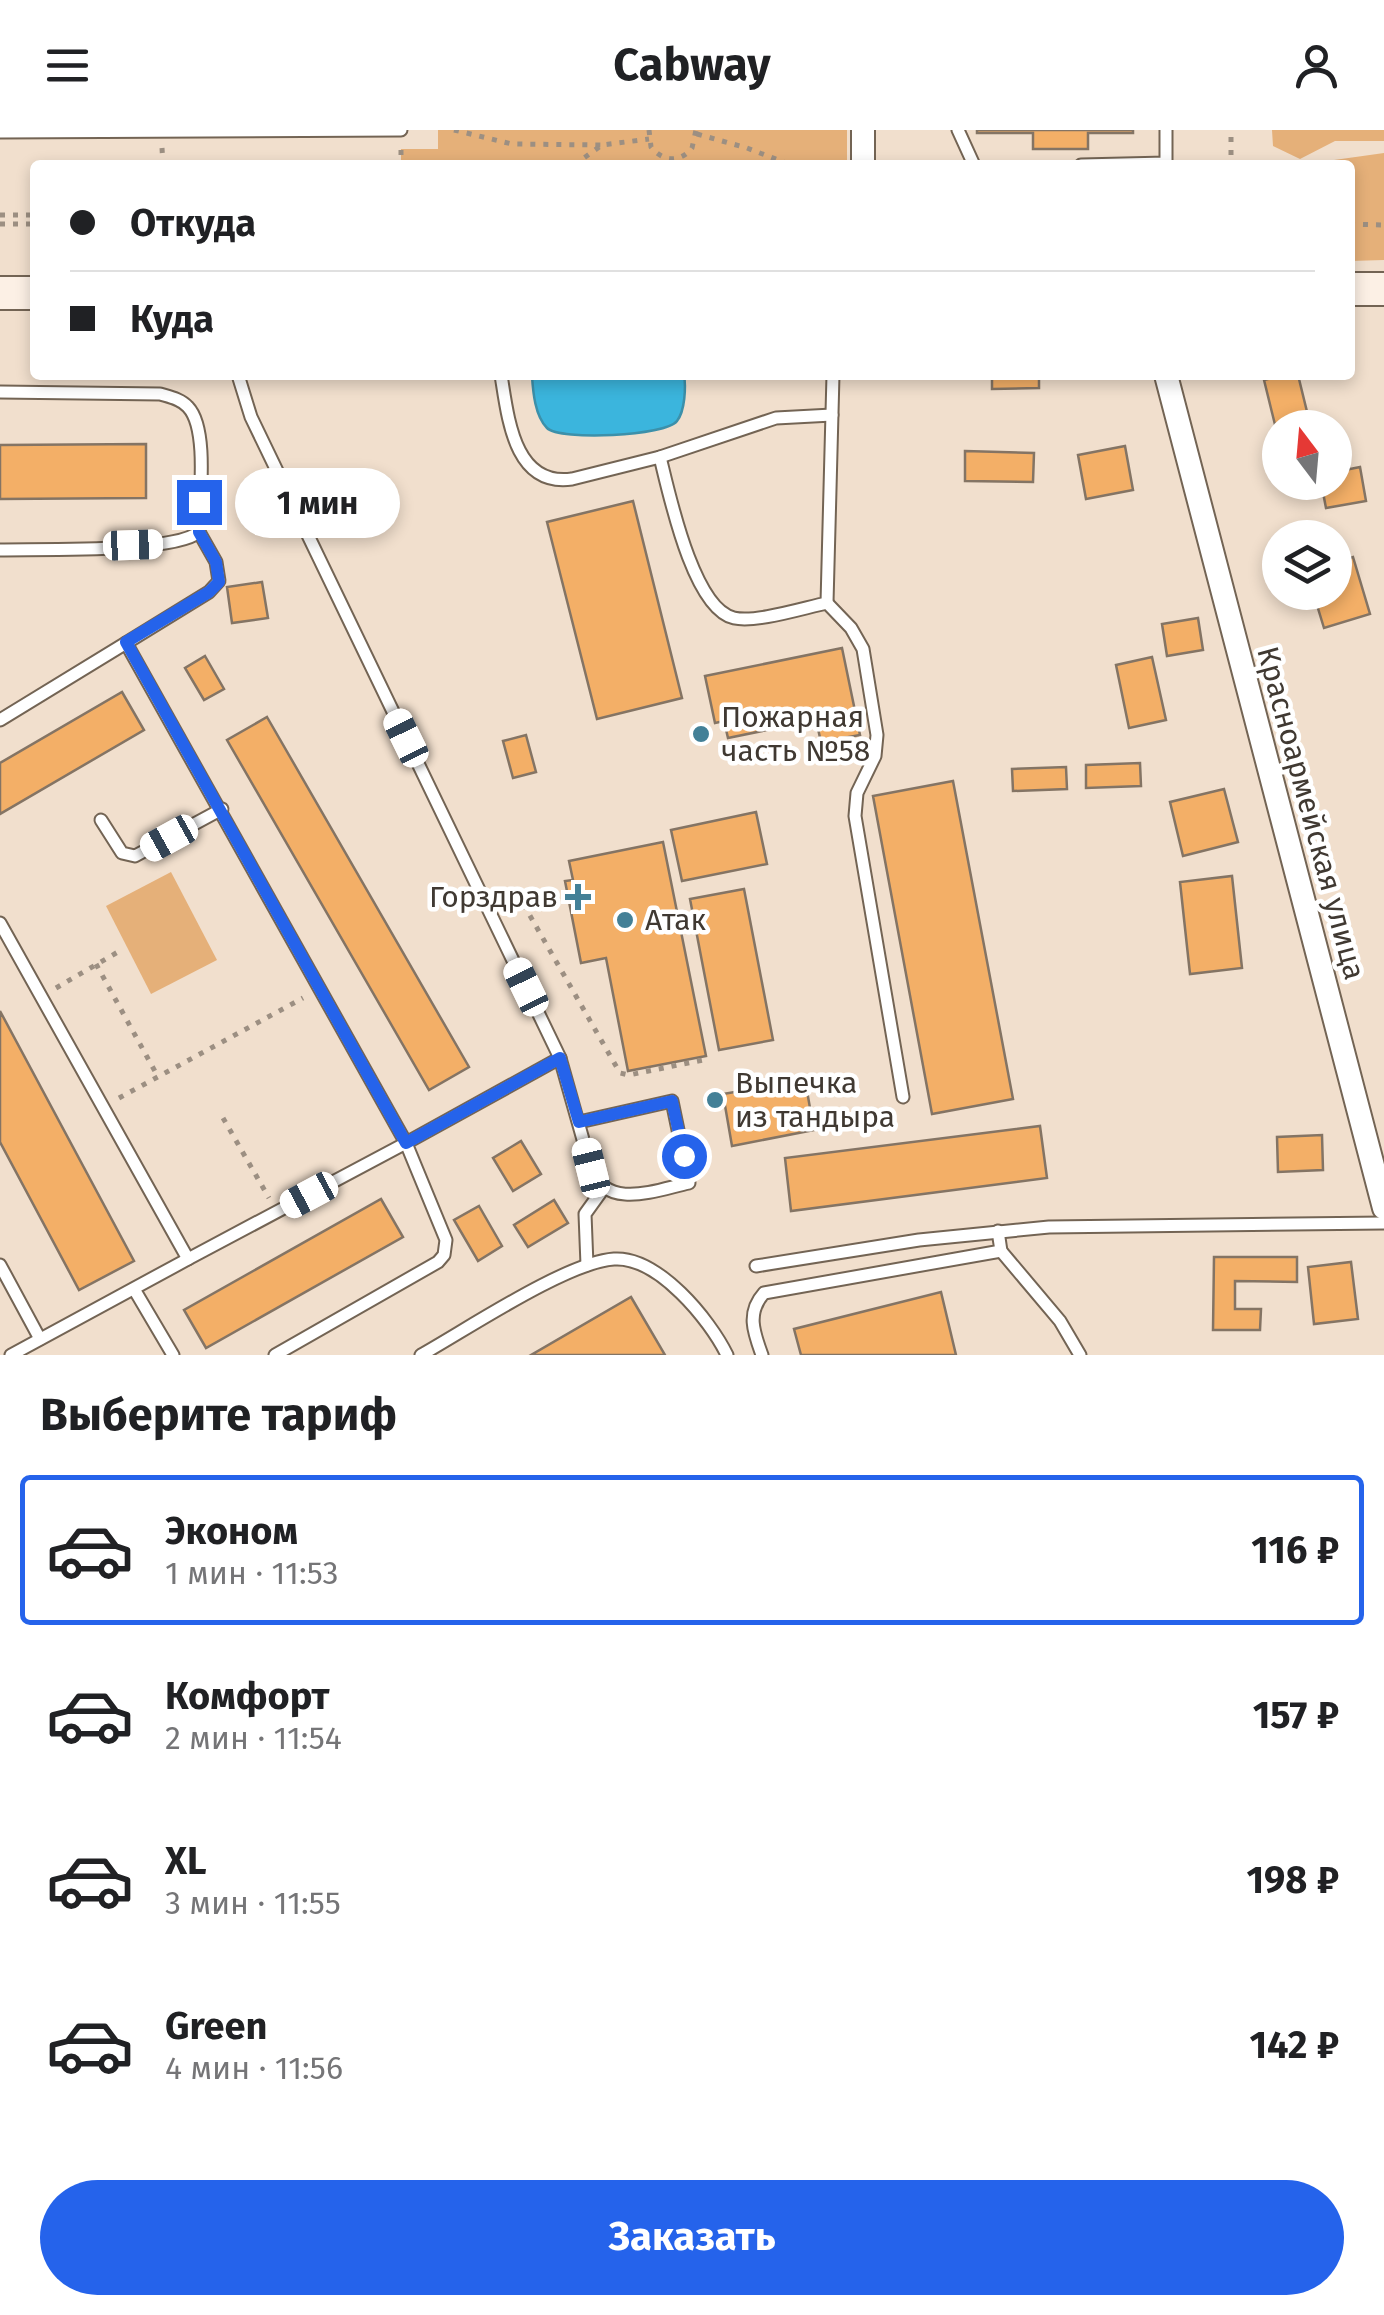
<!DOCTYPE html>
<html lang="ru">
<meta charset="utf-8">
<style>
:root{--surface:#fff;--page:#f6f6f6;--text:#202124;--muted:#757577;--line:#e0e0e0;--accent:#2563eb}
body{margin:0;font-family:"Fira Sans",sans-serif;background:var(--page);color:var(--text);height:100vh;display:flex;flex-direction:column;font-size:38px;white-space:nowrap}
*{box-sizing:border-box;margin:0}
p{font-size:32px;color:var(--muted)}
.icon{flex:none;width:55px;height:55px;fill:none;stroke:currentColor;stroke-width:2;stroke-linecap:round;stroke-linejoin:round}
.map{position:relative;height:1225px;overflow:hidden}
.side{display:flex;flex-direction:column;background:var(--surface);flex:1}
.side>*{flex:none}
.hud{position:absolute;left:30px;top:30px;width:1325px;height:220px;border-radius:10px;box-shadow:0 5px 15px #0003;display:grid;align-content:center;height:220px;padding:0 40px;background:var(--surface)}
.needle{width:65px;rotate:344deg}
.controls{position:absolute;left:1262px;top:280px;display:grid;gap:20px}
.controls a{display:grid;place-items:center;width:90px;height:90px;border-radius:50%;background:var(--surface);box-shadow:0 5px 15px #0003;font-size:50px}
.end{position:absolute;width:45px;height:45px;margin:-22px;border:12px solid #2563eb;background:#fff;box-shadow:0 0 0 5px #fff}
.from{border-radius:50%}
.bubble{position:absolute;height:70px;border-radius:35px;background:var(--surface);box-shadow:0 5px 15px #0003;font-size:32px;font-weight:700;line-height:70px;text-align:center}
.car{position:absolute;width:30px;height:60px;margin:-30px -15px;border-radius:12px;box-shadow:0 0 8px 2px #0007;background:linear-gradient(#fff 24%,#345 0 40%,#fff 0 76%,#345 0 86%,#fff 0)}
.hud b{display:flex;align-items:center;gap:35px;height:95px;font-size:38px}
.hud b+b{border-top:2px solid var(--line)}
.hud i{width:25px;height:25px;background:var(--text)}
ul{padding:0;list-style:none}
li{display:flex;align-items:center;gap:30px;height:150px;margin:0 20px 15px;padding:0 20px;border:5px solid transparent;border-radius:10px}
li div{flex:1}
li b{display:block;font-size:38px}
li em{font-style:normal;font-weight:700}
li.current{border-color:var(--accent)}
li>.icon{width:90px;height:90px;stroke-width:1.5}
h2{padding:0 40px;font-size:45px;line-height:120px}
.cta{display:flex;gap:20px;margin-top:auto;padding:20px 40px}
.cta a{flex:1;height:115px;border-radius:60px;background:var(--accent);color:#fff;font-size:40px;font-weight:700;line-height:115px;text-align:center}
header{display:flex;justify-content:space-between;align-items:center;height:130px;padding:0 40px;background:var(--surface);font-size:45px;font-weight:700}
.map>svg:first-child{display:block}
</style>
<header><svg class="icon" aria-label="menu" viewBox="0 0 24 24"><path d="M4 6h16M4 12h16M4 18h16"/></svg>Cabway<svg class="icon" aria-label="person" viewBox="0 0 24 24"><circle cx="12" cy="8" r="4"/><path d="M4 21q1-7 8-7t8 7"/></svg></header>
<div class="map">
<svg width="1384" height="1225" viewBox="0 0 1384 1225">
<rect width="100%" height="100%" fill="#f1dfcd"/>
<g fill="#e5b079">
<polygon points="438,0 847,0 847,35 401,35 401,19 438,19"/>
<polygon points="1272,0 1384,0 1384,11 1335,11 1300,29 1273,16"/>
<polygon points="1384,23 1384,130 1350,131 1350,35 1326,35 1327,31"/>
<polygon points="171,742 217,830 151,864 106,776"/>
</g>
<path fill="#3bb5dd" stroke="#3c90aa" stroke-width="2.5" d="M684,245C686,257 685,281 677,291C666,306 560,311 547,298C535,286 533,262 532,246Z"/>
<g fill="#f3af67" stroke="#847464" stroke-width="2.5">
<polygon points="977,0 1133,0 1133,3 1088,3 1088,19 1033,19 1033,3 977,3"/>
<polygon points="992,245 1039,245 1039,258 992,259"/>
<polygon points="1284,245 1298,245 1311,298 1280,298 1280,315 1264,250"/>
<polygon points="146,314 146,368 0,369 0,315"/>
<polygon points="1125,316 1133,360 1086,369 1078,325"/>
<polygon points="965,321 1034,323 1033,352 965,351"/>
<polygon points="1360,337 1366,371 1326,378 1321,352 1335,352 1335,342"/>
<polygon points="633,371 682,568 597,589 547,392"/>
<polygon points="1353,427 1370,484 1324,498 1313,462 1335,462 1335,432"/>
<polygon points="262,452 268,488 232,493 227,457"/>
<polygon points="1198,488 1203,520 1167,526 1162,494"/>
<polygon points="842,518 860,605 821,612 816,590 728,608 724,591 715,593 705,546"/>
<polygon points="205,526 224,559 204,570 185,538"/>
<polygon points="1152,527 1166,590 1129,598 1116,535"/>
<polygon points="122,562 144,600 0,684 0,633"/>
<polygon points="267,587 469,937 429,960 227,610"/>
<polygon points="526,605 536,642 513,648 503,611"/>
<polygon points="1140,633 1141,656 1086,658 1086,635"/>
<polygon points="1066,637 1067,659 1013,661 1012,639"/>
<polygon points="953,651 1013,969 932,984 873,666"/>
<polygon points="1224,659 1238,712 1183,726 1170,672"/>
<polygon points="756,682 767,734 682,751 671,700"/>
<polygon points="663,712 706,926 628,941 606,828 581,833 565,751 573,750 569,731"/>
<polygon points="1232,746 1242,838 1190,844 1180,752"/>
<polygon points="744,759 773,910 719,920 690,769"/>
<polygon points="0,881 134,1131 79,1160 0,1012"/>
<polygon points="805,950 814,1000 732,1016 723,964"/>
<polygon points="1040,996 1047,1048 791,1081 785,1028"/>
<polygon points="1322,1005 1323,1040 1278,1042 1277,1007"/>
<polygon points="521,1011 541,1044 513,1061 493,1028"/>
<polygon points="381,1069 403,1107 206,1218 184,1180"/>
<polygon points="554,1070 568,1093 528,1117 514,1095"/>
<polygon points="479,1076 502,1116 478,1131 454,1090"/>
<polygon points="1214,1127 1297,1127 1297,1152 1235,1151 1235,1179 1261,1179 1260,1200 1213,1200"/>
<polygon points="1351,1132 1358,1189 1314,1194 1308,1137"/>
<polygon points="941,1162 956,1225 801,1225 794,1199"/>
<polygon points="631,1167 665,1225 531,1225"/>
</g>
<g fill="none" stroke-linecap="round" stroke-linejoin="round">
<defs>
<g id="service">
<polyline points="958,0 974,35"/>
<polyline points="0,2 401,0"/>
<polyline points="1081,35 1166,33 1166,0"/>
<path d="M238,245L251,287L560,928L591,1038C606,1081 656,1060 689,1053L672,971L579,992"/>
<path d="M501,245C508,288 514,357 572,349L660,327C669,363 693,479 734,488C756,493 803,478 827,473L833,245"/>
<path d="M0,262L160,264C170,267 181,269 188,277C209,299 199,372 199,402C174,423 39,419 0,420"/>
<polyline points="660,327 776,288 832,285"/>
<polyline points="827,473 851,498 863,519 877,605 875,626 857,663 855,686 903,967"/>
<polyline points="126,513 209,462 219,451 216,432 199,402"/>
<polyline points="0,590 126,513 406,1013 188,1129"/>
<polyline points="101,690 122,723 135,726 222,679"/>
<polyline points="0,793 188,1129 11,1225"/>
<polyline points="1001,1121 1060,1191 1080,1225"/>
<polyline points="0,1135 40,1209"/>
<polyline points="587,1135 585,1084 603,1059"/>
<polyline points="756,1136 919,1110 1049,1097 1384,1093"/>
<polyline points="134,1159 173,1225"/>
<polyline points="275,1225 438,1132 444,1125 446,1110 406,1013 560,928"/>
<path d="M421,1225C466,1200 567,1132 614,1129C658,1126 710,1190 727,1225"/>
<path d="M762,1225C754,1203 746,1183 764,1163L1001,1121L998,1101"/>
</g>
<g id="minor">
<polyline points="863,0 863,35"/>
<polyline points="1166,245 1384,1078"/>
</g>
<g id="secondary">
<polyline points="1350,159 1384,159"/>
<polyline points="0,163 35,163"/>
</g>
</defs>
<use href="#service" stroke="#736454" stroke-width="15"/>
<use href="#minor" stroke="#736454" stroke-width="26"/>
<use href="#secondary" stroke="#736454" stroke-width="36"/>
<g stroke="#9c8f82" stroke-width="5" stroke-dasharray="5 8" stroke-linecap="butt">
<polyline points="454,0 512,14 602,15"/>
<path d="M649,0L651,17C663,32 680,33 692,18L696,0"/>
<polyline points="697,4 747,18 791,35"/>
<polyline points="1231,7 1231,35"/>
<polyline points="162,18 163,35"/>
<polyline points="401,20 401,35"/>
<polyline points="574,35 602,15 649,9"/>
<polyline points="0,85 35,85"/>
<polyline points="0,94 35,94"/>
<polyline points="1350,94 1384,95"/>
<polyline points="517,763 620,943 629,945 703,930"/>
<polyline points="96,834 157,945"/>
<polyline points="56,858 123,819"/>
<polyline points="119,968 303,868"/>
<polyline points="223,988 269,1068"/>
</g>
<use href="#service" stroke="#fff" stroke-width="11"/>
<use href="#minor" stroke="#fff" stroke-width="22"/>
<use href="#secondary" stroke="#fcf0e5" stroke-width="32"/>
</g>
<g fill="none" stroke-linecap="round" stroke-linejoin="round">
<polyline stroke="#2563eb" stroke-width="12" points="199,372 199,402 216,432 219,452 209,462 126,512 406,1013 560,928 579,992 672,971 684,1026"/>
</g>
<g fill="#438097" stroke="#fff" stroke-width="4">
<circle cx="701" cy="604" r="10"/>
<path d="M573 752h10v10h10v10h-10v10h-10v-10h-10v-10h10z"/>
<circle cx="625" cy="790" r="10"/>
<circle cx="715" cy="970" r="10"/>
</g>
<g text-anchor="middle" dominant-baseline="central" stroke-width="9" stroke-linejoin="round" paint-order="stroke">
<g font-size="30" fill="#403932" stroke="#fff" text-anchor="start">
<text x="721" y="587">Пожарная<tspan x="721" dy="34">часть №58</tspan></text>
<text x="558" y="767" text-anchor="end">Горздрав</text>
<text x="645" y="790">Атак</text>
<text x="735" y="953">Выпечка<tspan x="735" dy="34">из тандыра</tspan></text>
</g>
<g font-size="30" fill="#403932" stroke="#fff">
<text transform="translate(1311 683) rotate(75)">Красноармейская улица</text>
</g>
</g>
</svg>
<div class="controls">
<a><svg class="needle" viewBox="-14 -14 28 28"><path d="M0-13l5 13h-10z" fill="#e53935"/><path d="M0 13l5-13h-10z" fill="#757577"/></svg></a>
<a><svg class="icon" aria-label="layers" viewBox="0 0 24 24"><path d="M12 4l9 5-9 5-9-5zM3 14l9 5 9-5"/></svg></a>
</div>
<i class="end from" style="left:684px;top:1026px"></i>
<i class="end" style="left:199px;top:372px"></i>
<div class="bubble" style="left:235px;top:338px;width:165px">1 мин</div>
<i class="car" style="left:133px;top:415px;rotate:88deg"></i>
<i class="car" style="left:406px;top:608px;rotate:334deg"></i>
<i class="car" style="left:169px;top:708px;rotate:241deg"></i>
<i class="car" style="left:526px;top:857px;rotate:334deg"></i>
<i class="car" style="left:591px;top:1038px;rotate:346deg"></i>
<i class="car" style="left:309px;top:1065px;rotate:242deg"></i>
<div class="hud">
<b><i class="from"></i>Откуда</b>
<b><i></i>Куда</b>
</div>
</div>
<section class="side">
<h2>Выберите тариф</h2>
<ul>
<li class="current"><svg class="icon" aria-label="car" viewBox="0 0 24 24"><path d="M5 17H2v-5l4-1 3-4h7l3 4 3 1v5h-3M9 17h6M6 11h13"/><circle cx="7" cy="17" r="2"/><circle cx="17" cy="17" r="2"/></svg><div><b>Эконом</b><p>1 мин · 11:53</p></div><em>116 ₽</em></li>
<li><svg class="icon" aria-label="car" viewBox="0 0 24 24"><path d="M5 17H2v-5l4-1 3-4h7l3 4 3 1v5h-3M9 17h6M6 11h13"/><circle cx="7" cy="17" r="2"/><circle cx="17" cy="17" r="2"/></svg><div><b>Комфорт</b><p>2 мин · 11:54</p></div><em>157 ₽</em></li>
<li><svg class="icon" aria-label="car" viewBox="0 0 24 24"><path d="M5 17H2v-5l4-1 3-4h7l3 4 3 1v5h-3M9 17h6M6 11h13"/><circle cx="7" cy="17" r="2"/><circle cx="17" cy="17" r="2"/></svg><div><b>XL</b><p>3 мин · 11:55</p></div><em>198 ₽</em></li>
<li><svg class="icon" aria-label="car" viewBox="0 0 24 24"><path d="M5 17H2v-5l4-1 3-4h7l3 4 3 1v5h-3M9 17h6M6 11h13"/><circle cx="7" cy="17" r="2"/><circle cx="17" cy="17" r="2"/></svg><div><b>Green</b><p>4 мин · 11:56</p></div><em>142 ₽</em></li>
</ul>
<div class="cta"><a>Заказать</a></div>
</section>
